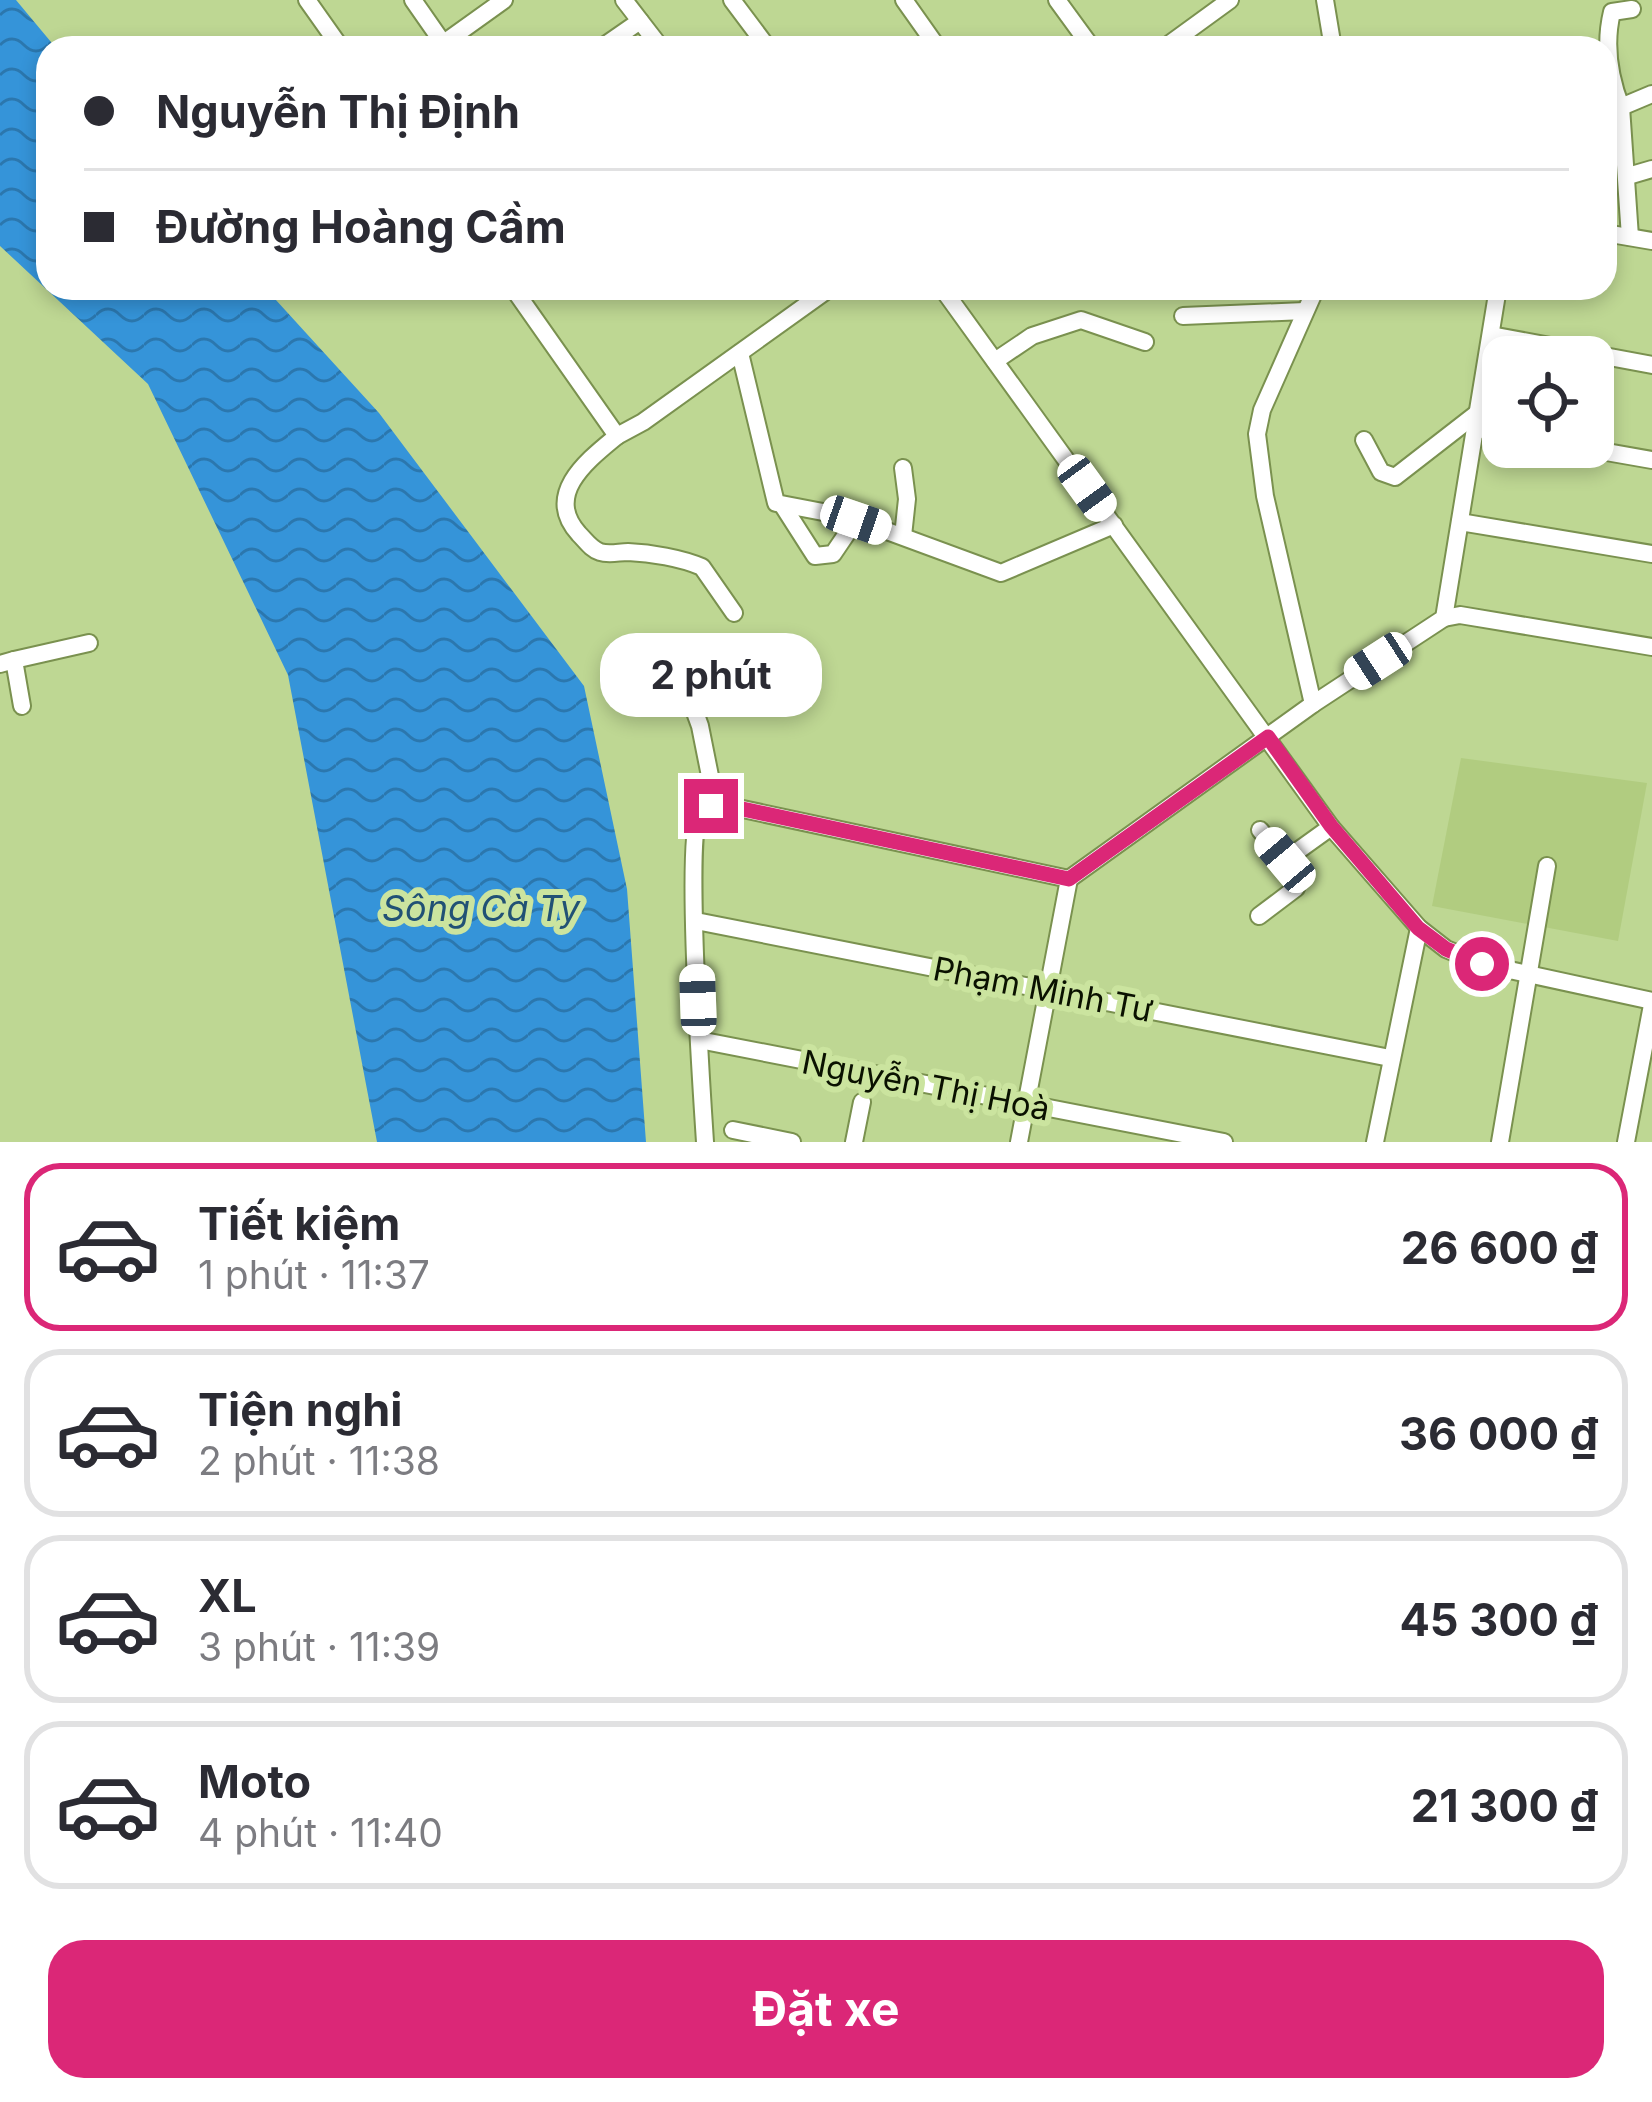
<!DOCTYPE html>
<html lang="vi">
<meta charset="utf-8">
<style>
:root{--surface:#fff;--page:#f2f2f3;--text:#2b2b33;--muted:#7c7c81;--line:#e1e1e2;--accent:#db2777}
body{margin:0;font-family:Inter,sans-serif;background:var(--page);color:var(--text);height:100vh;display:flex;flex-direction:column;font-size:45px;white-space:nowrap}
*{box-sizing:border-box;margin:0}
p{font-size:39px;color:var(--muted)}
.icon{flex:none;width:66px;height:66px;fill:none;stroke:currentColor;stroke-width:2;stroke-linecap:round;stroke-linejoin:round}
.map{position:relative;height:1142px;overflow:hidden}
.side{display:flex;flex-direction:column;background:var(--surface);flex:1}
.side>*{flex:none}
.banner{position:absolute;left:36px;top:36px;width:1581px;height:264px;border-radius:36px;box-shadow:0 6px 18px #0003;display:grid;align-content:center;height:264px;padding:0 48px;background:var(--surface)}
.buttons{position:absolute;left:1482px;top:336px;display:grid;gap:24px}
.buttons a{display:grid;place-items:center;width:132px;height:132px;border-radius:24px;background:var(--surface);box-shadow:0 6px 18px #0003;font-size:60px}
.end{position:absolute;width:54px;height:54px;margin:-27px;border:15px solid #db2777;background:#fff;box-shadow:0 0 0 6px #fff}
.from{border-radius:50%}
.bubble{position:absolute;height:84px;border-radius:36px;background:var(--surface);box-shadow:0 6px 18px #0003;font-size:39px;font-weight:700;line-height:84px;text-align:center}
.car{position:absolute;width:36px;height:72px;margin:-36px -18px;border-radius:15px;box-shadow:0 0 9px 3px #0007;background:linear-gradient(#fff 24%,#345 0 40%,#fff 0 76%,#345 0 86%,#fff 0)}
.banner b{display:flex;align-items:center;gap:42px;height:114px;font-size:45px}
.banner b+b{border-top:3px solid var(--line)}
.banner i{width:30px;height:30px;background:var(--text)}
ul{padding:21px 0 0;list-style:none}
li{display:flex;align-items:center;gap:36px;height:168px;margin:0 24px 18px;padding:0 24px;border:6px solid var(--line);border-radius:36px}
li div{flex:1}
li b{display:block;font-size:45px}
li em{font-style:normal;font-weight:700}
li.on{border-color:var(--accent)}
li>.icon{width:108px;height:108px;stroke-width:1.5}
.primary-button{display:flex;gap:24px;margin-top:auto;padding:24px 48px}
.primary-button a{flex:1;height:138px;border-radius:36px;background:var(--accent);color:#fff;font-size:48px;font-weight:700;line-height:138px;text-align:center}
.map>svg:first-child{display:block}
</style>
<div class="map">
<svg width="1652" height="1142" viewBox="0 0 1652 1142">
<defs>
<pattern id="water-waves" width="16" height="10" patternUnits="userSpaceOnUse" patternTransform="scale(3)"><rect width="16" height="10" fill="#3594d9"/><path d="M0 5q4-4 8 0t8 0" fill="none" stroke="#2b77ae"/></pattern>
</defs>
<rect width="100%" height="100%" fill="#bed793"/>
<polygon fill="#b1cc80" points="1461,758 1647,783 1618,941 1432,906"/>
<polygon fill="url(#water-waves)" points="0,0 16,0 56,48 48,48 48,288 265,288 379,413 584,686 627,889 646,1142 377,1142 288,675 148,384 0,246"/>
<g fill="none" stroke-linecap="round" stroke-linejoin="round">
<defs>
<g id="minor">
<polyline points="307,0 341,48"/>
<polyline points="413,0 443,43"/>
<polyline points="624,0 661,48"/>
<polyline points="732,0 768,48"/>
<polyline points="904,0 938,48"/>
<polyline points="1057,0 1092,48"/>
<polyline points="1325,0 1333,48"/>
<path d="M1632,9L1612,12C1604,45 1609,76 1621,107L1652,94"/>
<polyline points="437,48 504,0"/>
<polyline points="601,48 640,21"/>
<polyline points="1164,48 1230,0"/>
<polyline points="1605,112 1621,107 1630,237"/>
<polyline points="1628,176 1652,169"/>
<polyline points="1605,233 1652,241"/>
<polyline points="513,288 617,436 643,422 830,288"/>
<polyline points="942,288 1331,827 1419,928 1446,949 1482,964 1652,1001"/>
<polyline points="1183,316 1305,311"/>
<polyline points="1491,335 1652,365"/>
<polyline points="740,353 776,503 849,517 1001,573 1114,525"/>
<polyline points="995,361 1032,336 1081,320 1145,342"/>
<polyline points="1478,429 1503,434"/>
<path d="M617,436C588,460 543,494 579,534C586,541 591,549 600,552C609,555 619,552 628,552C651,553 681,558 702,567L734,613"/>
<polyline points="1364,440 1381,472 1395,477 1480,411"/>
<polyline points="1578,447 1652,460"/>
<polyline points="903,468 907,499 903,536"/>
<polyline points="783,506 815,556 833,554 856,520"/>
<polyline points="1460,522 1652,554"/>
<polyline points="1444,618 1460,615 1652,647"/>
<polyline points="645,653 675,657 700,726 716,806"/>
<polyline points="14,660 89,643"/>
<polyline points="0,664 14,660 22,706"/>
<polyline points="1313,704 1265,496 1257,434 1262,410 1316,288"/>
<polyline points="1285,860 1331,827"/>
<polyline points="1259,916 1296,888 1299,877 1260,830"/>
<polyline points="696,921 1390,1058"/>
<polyline points="699,1040 1224,1142"/>
<polyline points="733,1130 792,1142"/>
<path d="M705,1142C702,1097 685,840 699,816C705,807 714,806 724,805L1069,879L1313,704L1444,618L1498,288"/>
<polyline points="854,1142 862,1102"/>
<polyline points="1019,1142 1069,879"/>
<polyline points="1375,1142 1419,928"/>
<polyline points="1500,1142 1547,866"/>
<polyline points="1626,1142 1652,1005"/>
</g>
</defs>
<use href="#minor" stroke="#7a914f" stroke-width="20"/>
<use href="#minor" stroke="#fff" stroke-width="16"/>
</g>
<g fill="none" stroke-linecap="round" stroke-linejoin="round">
<polyline stroke="#db2777" stroke-width="15" points="711,806 724,805 1069,879 1268,737 1331,826 1418,928 1446,949 1482,964"/>
</g>
<g text-anchor="middle" dominant-baseline="central" stroke-width="12" stroke-linejoin="round" paint-order="stroke">
<g font-size="33" fill="#0a1100" stroke="#cbe49f">
<text transform="translate(1043 989) rotate(11)">Phạm Minh Tư</text>
<text transform="translate(926 1085) rotate(11)">Nguyễn Thị Hoà</text>
</g>
<g font-size="36" font-style="italic" fill="#215175" stroke="#cbe49f">
<text x="481" y="908">Sông Cà Ty</text>
</g>
</g>
</svg>
<div class="buttons">
<a><svg class="icon" aria-label="locate" viewBox="0 0 24 24"><circle cx="12" cy="12" r="6"/><path d="M12 2v4M12 18v4M2 12h4M18 12h4"/></svg></a>
</div>
<i class="end from" style="left:1482px;top:964px"></i>
<i class="end" style="left:711px;top:806px"></i>
<div class="bubble" style="left:600px;top:633px;width:222px">2 phút</div>
<i class="car" style="left:1087px;top:488px;rotate:144deg"></i>
<i class="car" style="left:856px;top:520px;rotate:109deg"></i>
<i class="car" style="left:1378px;top:661px;rotate:237deg"></i>
<i class="car" style="left:1285px;top:860px;rotate:320deg"></i>
<i class="car" style="left:698px;top:1000px;rotate:358deg"></i>
<div class="banner">
<b><i class="from"></i>Nguyễn Thị Định</b>
<b><i></i>Đường Hoàng Cầm</b>
</div>
</div>
<section class="side">
<ul>
<li class="on"><svg class="icon" aria-label="car" viewBox="0 0 24 24"><path d="M5 17H2v-5l4-1 3-4h7l3 4 3 1v5h-3M9 17h6M6 11h13"/><circle cx="7" cy="17" r="2"/><circle cx="17" cy="17" r="2"/></svg><div><b>Tiết kiệm</b><p>1 phút · 11:37</p></div><em>26 600 ₫</em></li>
<li><svg class="icon" aria-label="car" viewBox="0 0 24 24"><path d="M5 17H2v-5l4-1 3-4h7l3 4 3 1v5h-3M9 17h6M6 11h13"/><circle cx="7" cy="17" r="2"/><circle cx="17" cy="17" r="2"/></svg><div><b>Tiện nghi</b><p>2 phút · 11:38</p></div><em>36 000 ₫</em></li>
<li><svg class="icon" aria-label="car" viewBox="0 0 24 24"><path d="M5 17H2v-5l4-1 3-4h7l3 4 3 1v5h-3M9 17h6M6 11h13"/><circle cx="7" cy="17" r="2"/><circle cx="17" cy="17" r="2"/></svg><div><b>XL</b><p>3 phút · 11:39</p></div><em>45 300 ₫</em></li>
<li><svg class="icon" aria-label="car" viewBox="0 0 24 24"><path d="M5 17H2v-5l4-1 3-4h7l3 4 3 1v5h-3M9 17h6M6 11h13"/><circle cx="7" cy="17" r="2"/><circle cx="17" cy="17" r="2"/></svg><div><b>Moto</b><p>4 phút · 11:40</p></div><em>21 300 ₫</em></li>
</ul>
<div class="primary-button"><a>Đặt xe</a></div>
</section>
